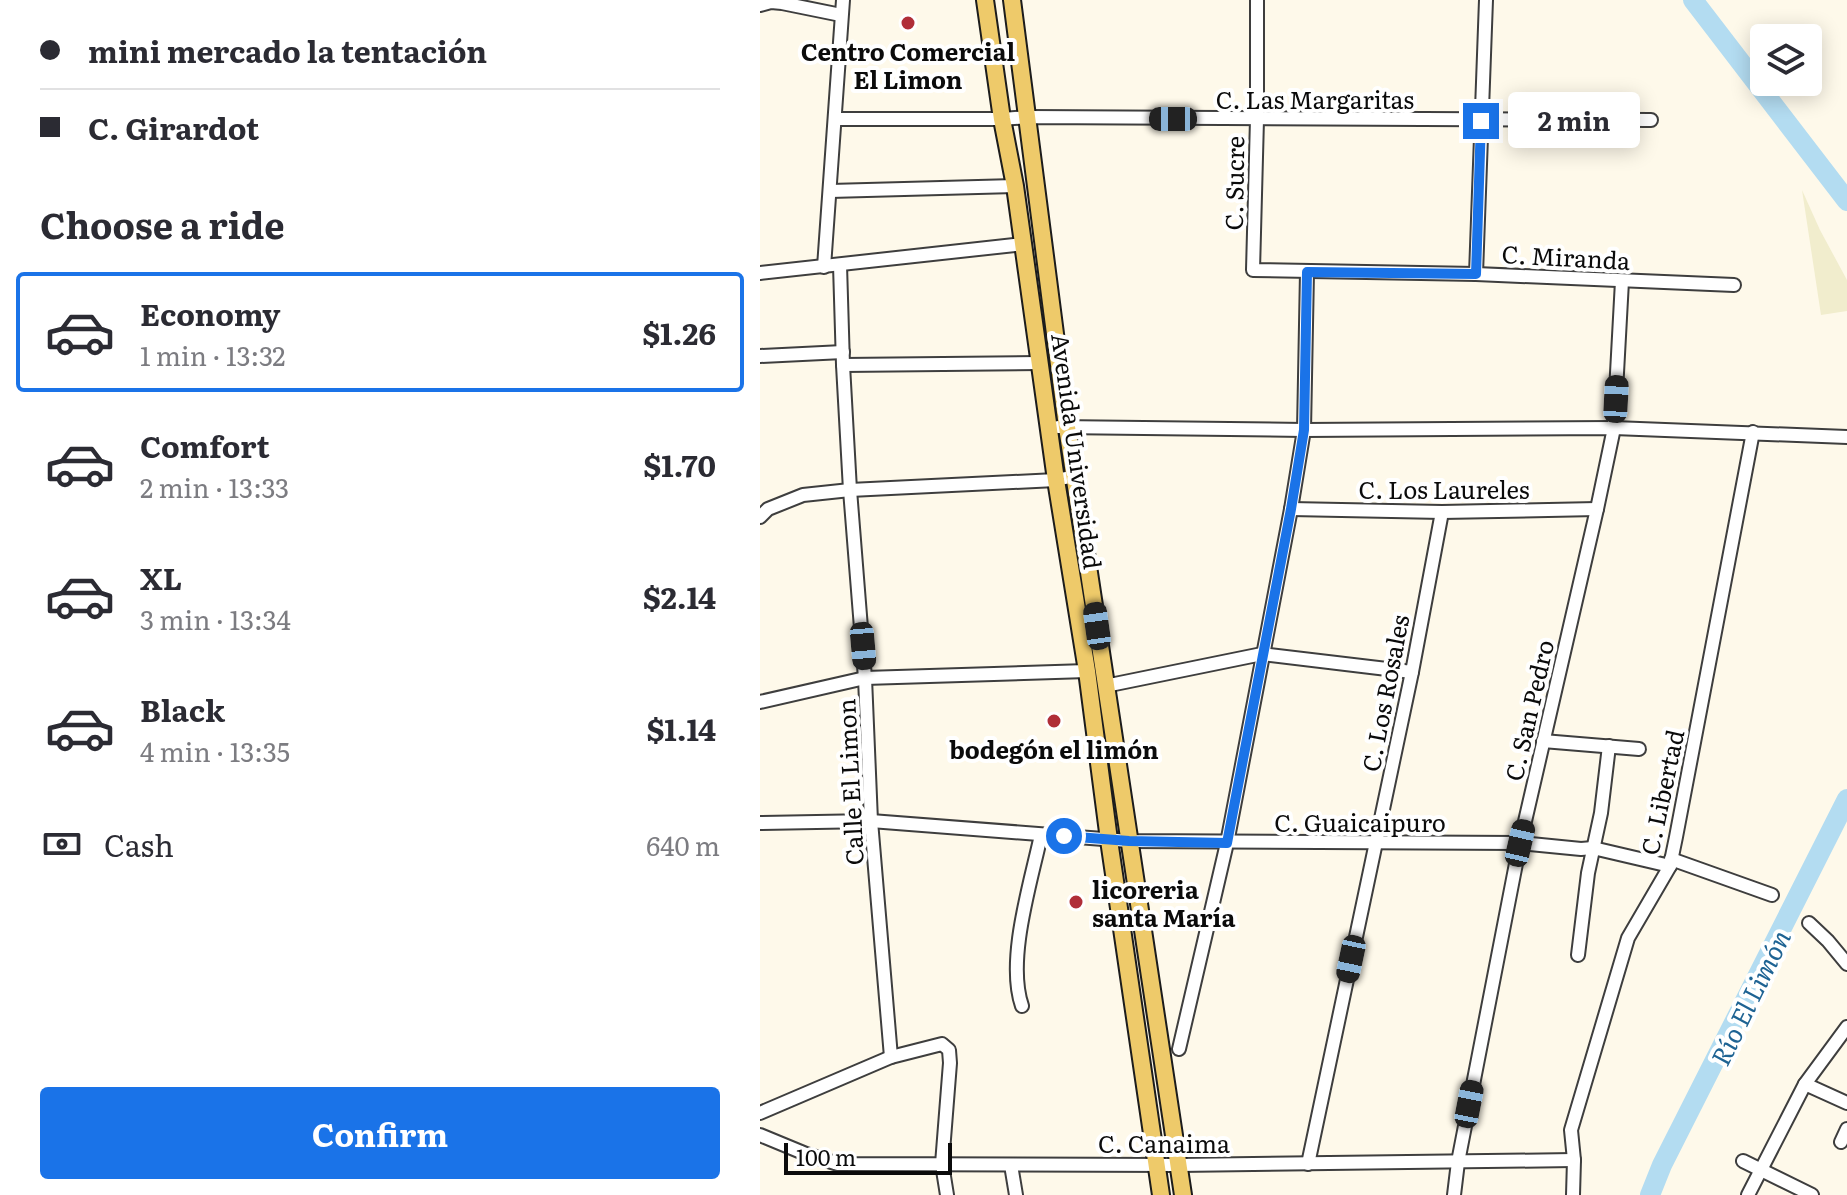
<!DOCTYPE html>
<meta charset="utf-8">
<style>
:root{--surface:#fff;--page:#f7f7f7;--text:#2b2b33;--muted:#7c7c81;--line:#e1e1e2;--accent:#1a73e8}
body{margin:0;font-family:Literata,serif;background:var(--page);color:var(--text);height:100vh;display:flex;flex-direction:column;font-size:30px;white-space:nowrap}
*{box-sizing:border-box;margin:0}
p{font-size:26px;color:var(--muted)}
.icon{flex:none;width:44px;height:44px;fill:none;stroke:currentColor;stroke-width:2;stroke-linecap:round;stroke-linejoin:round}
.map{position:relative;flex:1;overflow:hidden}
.details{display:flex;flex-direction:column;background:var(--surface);width:760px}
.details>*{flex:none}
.guide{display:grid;align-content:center;height:176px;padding:0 40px;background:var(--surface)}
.fabs{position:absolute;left:990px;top:24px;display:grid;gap:16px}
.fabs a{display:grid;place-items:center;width:72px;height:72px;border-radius:8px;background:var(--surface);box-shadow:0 4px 20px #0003;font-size:40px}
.scale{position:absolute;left:24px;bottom:20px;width:168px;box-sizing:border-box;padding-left:8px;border:4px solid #0b0b0b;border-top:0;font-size:22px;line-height:28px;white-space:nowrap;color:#0b0b0b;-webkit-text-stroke:6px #fff;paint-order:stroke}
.end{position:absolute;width:36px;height:36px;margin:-18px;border:10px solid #1a73e8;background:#fff;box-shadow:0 0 0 4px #fff}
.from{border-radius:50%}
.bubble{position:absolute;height:56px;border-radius:8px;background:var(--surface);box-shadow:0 4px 20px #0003;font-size:26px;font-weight:700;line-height:56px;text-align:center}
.car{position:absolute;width:24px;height:48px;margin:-24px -12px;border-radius:10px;box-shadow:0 0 6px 2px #0007;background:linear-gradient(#222 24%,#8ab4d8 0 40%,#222 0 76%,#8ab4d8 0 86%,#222 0)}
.guide b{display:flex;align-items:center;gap:28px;height:76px;font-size:30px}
.guide b+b{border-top:2px solid var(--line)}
.guide i{width:20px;height:20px;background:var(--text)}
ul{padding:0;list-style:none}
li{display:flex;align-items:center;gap:24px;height:120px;margin:0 16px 12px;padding:0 24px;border:4px solid transparent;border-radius:8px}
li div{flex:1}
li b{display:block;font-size:30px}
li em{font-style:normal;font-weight:700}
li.current{border-color:var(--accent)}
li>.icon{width:72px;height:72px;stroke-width:1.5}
h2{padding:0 40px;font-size:36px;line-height:96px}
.pay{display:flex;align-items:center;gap:20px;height:88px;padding:0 40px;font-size:30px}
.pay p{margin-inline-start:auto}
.button{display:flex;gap:16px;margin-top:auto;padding:16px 40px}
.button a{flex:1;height:92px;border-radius:8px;background:var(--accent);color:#fff;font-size:32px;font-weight:700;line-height:92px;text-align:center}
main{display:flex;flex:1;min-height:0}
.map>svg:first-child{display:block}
</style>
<main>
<section class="details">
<div class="guide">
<b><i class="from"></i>mini mercado la tentación</b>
<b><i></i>C. Girardot</b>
</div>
<h2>Choose a ride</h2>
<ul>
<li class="current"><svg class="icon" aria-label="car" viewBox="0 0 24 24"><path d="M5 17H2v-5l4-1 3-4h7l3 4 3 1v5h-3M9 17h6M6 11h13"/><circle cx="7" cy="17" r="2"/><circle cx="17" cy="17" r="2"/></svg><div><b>Economy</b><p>1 min · 13:32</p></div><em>$1.26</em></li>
<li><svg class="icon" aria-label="car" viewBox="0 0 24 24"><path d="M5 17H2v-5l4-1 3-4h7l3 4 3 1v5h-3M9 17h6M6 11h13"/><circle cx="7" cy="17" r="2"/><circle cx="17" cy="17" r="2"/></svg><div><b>Comfort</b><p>2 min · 13:33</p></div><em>$1.70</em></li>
<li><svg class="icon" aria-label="car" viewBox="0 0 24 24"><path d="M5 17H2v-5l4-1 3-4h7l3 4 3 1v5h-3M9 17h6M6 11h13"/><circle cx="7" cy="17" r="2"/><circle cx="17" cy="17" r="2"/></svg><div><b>XL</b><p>3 min · 13:34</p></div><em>$2.14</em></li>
<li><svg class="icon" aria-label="car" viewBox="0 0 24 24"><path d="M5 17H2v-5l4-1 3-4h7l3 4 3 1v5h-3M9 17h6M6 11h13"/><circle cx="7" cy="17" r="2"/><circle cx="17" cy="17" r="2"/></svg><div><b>Black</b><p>4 min · 13:35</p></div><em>$1.14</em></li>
</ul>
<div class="pay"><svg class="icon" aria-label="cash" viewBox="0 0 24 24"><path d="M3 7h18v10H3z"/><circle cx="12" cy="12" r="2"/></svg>Cash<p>640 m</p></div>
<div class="button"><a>Confirm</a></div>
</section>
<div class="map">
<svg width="1087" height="1195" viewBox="0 0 1087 1195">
<rect width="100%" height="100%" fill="#fef9ea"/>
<polygon fill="#f1edcd" points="1042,190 1060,230 1087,280 1087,311 1061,315"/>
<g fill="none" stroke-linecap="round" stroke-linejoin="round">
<g stroke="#b3dcf1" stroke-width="20">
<polyline points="933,0 1087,201"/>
<polyline points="890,1195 902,1165 1087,799"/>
</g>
<defs>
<g id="minor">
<polyline points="497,0 497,119 493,270 716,274 974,285"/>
<polyline points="0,5 11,2 22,3 81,15"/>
<polyline points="76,119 242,119 269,117 891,120"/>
<polyline points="70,191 255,186"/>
<polyline points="80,265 83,365 90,490 105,678 111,821 131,1057"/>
<polyline points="64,267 83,0"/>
<polyline points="0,273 264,244"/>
<polyline points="716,274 726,0"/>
<polyline points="0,356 83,352"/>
<polyline points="83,365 280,363"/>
<polyline points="298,427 544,430 854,428 1087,437"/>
<polyline points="531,509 682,512 837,509"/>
<polyline points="0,517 8,509 43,495 90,490 296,480 315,476"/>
<polyline points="345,686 502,654 652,672"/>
<polyline points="0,702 105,678 327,671"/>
<polyline points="783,741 879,749"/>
<polyline points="0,823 111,821 369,841 760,843 821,849 833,848 910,866"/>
<polyline points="911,859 1012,895"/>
<polyline points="1049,923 1068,941 1087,964"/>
<polyline points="818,955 828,873 841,813 849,746"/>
<path d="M262,1006C246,960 271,882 281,835"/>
<polyline points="419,1049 467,843 531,509 544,430 547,272"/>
<polyline points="1045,1084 1087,1103"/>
<polyline points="0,1113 131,1057 182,1044 189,1050 190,1063 182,1164 187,1195"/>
<polyline points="0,1135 46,1154 78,1164 419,1165 814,1160"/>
<polyline points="1081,1142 1087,1129"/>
<polyline points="983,1161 1052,1195"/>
<polyline points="548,1164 652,672 682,512"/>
<polyline points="251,1165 256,1195"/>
<polyline points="694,1195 698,1162 760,843 837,509 854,428 862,281"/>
<polyline points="813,1195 814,1160 811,1130 868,938 910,866 916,837 993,432"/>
<polyline points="988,1195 1045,1084 1087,1027"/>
</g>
<g id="major">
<polyline points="225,0 242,119 255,186 296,480 327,671 349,840 401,1195"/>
<polyline points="252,0 307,427 423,1195"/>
</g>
</defs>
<use href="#minor" stroke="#3e3e3e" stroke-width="16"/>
<use href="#major" stroke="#1c1c1c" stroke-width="20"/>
<use href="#minor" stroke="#fff" stroke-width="12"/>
<use href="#major" stroke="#eeca6a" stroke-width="16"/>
</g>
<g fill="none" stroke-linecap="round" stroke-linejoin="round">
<polyline stroke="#1a73e8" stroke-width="10" points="304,836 369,841 467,843 531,509 544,430 547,272 716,274 721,121"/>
</g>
<g fill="#b02e38" stroke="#fff" stroke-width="3">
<circle cx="148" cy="23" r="8"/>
<circle cx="294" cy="721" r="8"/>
<circle cx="316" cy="902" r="8"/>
</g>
<g text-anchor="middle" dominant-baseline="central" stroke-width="8" stroke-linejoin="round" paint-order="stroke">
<g font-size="24" font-weight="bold" fill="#0b0b0b" stroke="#fff">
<text x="148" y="50">Centro Comercial<tspan x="148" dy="28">El Limon</tspan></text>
<text x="294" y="748">bodegón el limón</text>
<text x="332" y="888" text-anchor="start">licoreria<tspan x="332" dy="28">santa María</tspan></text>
</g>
<g font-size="24" fill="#0b0b0b" stroke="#fff">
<text x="555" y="98">C. Las Margaritas</text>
<text transform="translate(473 183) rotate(-89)">C. Sucre</text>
<text transform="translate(806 256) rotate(3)">C. Miranda</text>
<text transform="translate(318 451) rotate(82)">Avenida Universidad</text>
<text x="684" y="488">C. Los Laureles</text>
<text transform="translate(624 693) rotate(-79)">C. Los Rosales</text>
<text transform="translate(768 710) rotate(-77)">C. San Pedro</text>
<text transform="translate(89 782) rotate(-93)">Calle El Limon</text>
<text transform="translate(901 792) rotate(-78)">C. Libertad</text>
<text x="600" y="821">C. Guaicaipuro</text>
<text x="404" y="1142">C. Canaima</text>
</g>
<g font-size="26" font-style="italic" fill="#1e6393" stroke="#fff">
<text transform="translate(989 997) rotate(-64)">Río El Limón</text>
</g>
</g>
</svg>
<div class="fabs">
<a><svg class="icon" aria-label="layers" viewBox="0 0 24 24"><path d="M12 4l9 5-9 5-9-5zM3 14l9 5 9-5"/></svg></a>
</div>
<div class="scale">100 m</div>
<i class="end from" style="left:304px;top:836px"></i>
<i class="end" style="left:721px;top:121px"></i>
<div class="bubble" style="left:748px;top:92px;width:132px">2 min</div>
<i class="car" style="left:413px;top:119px;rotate:270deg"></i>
<i class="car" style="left:856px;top:399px;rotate:3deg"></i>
<i class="car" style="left:337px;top:626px;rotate:352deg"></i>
<i class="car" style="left:103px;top:646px;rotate:175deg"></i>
<i class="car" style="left:760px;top:843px;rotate:13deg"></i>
<i class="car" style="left:591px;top:959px;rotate:192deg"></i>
<i class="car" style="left:709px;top:1104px;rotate:11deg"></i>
</div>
</main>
